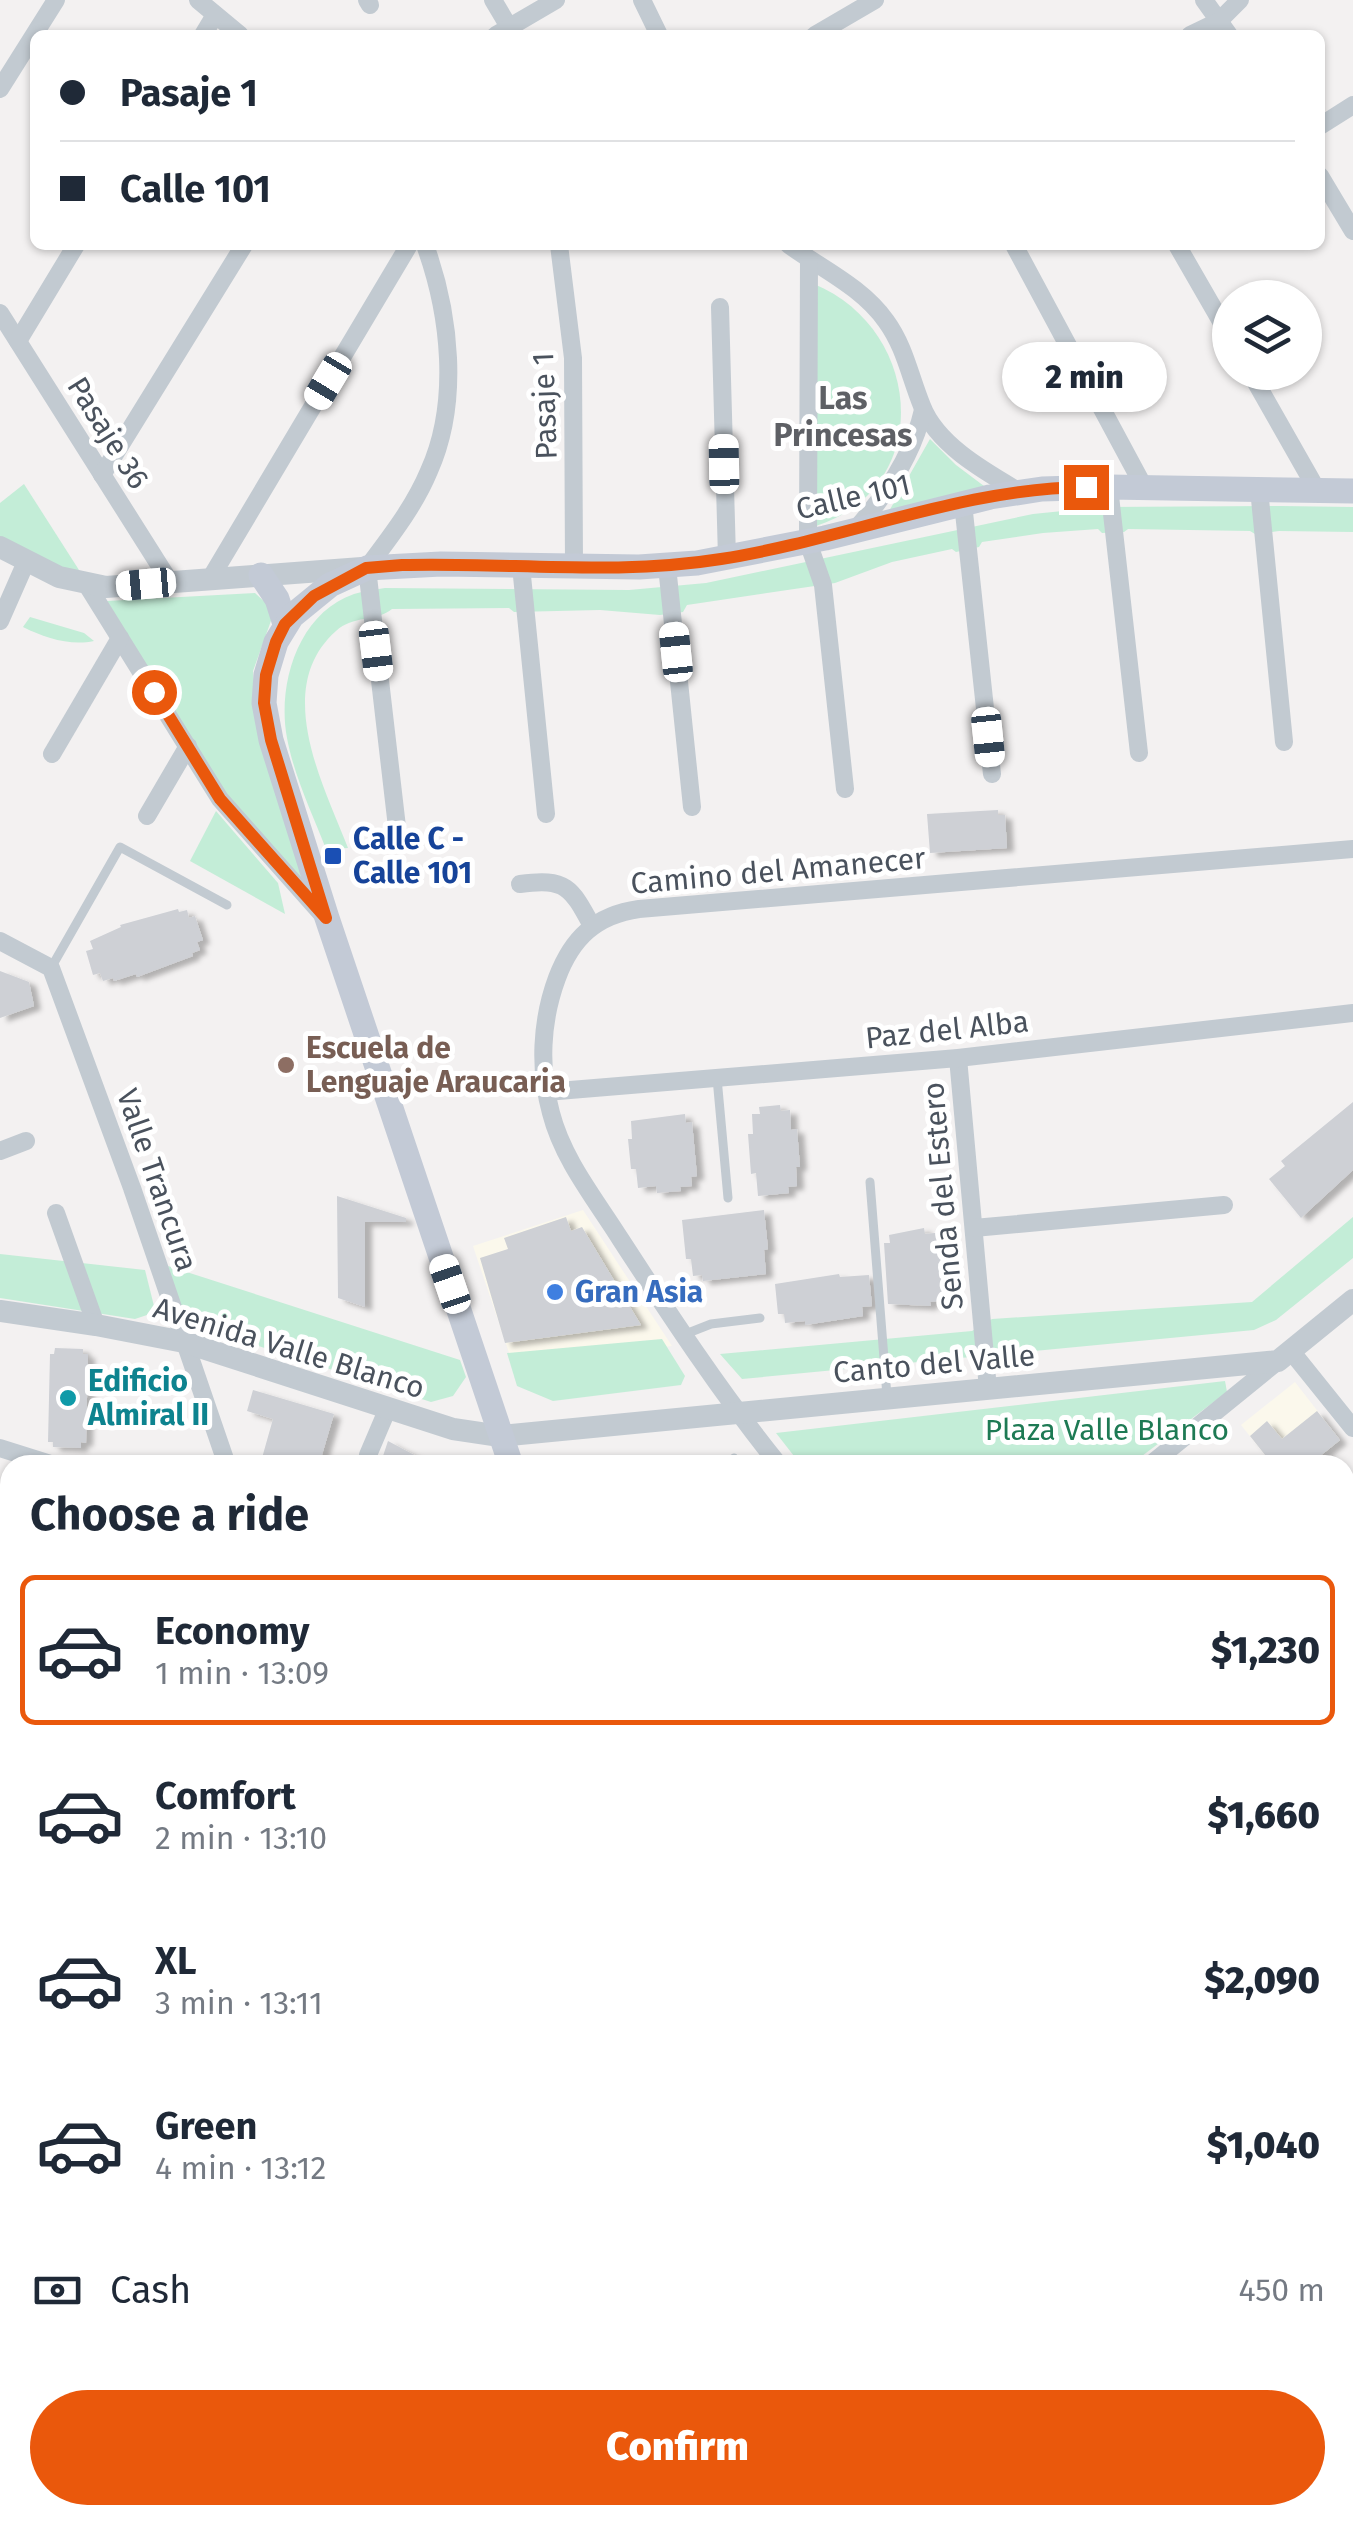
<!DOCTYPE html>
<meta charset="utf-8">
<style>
:root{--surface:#fff;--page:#f2f2f3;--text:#1f2937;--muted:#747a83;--line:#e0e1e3;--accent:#ea580c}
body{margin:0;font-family:"Fira Sans",sans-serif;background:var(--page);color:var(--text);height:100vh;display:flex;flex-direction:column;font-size:38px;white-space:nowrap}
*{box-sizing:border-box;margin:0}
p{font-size:32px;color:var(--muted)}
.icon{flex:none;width:55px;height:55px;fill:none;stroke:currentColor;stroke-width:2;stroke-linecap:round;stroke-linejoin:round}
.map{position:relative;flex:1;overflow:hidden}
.sheet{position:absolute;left:0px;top:1455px;width:1355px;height:1070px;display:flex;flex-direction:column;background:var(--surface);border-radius:30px 30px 0 0;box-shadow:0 2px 8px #0004}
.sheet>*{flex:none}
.banner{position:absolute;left:30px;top:30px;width:1295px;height:220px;border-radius:15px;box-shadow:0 2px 8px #0004;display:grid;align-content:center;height:220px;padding:0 30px;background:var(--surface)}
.tools{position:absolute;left:1212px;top:280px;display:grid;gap:20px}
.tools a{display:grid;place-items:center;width:110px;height:110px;border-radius:50%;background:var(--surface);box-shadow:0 2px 8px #0004;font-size:50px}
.end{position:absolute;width:45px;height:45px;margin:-22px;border:12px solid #ea580c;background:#fff;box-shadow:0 0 0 5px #fff}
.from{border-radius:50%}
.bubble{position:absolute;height:70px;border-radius:35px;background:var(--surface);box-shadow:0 2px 8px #0004;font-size:32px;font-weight:800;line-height:70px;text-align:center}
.car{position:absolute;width:30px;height:60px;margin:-30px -15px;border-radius:12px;box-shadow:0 0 8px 2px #0007;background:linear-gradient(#fff 24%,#345 0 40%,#fff 0 76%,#345 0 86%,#fff 0)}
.banner b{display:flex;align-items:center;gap:35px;height:95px;font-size:38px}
.banner b+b{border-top:2px solid var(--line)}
.banner i{width:25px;height:25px;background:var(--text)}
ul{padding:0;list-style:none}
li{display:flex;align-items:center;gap:30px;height:150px;margin:0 20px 15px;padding:0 10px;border:5px solid transparent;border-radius:15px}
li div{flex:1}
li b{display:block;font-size:38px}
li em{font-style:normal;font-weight:800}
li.current{border-color:var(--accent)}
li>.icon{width:90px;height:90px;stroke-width:1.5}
h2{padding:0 30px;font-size:45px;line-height:120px}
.pay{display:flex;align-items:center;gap:25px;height:110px;padding:0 30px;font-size:38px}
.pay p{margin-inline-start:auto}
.cta{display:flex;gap:20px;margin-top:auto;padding:20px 30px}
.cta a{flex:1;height:115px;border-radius:60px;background:var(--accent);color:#fff;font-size:40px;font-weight:800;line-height:115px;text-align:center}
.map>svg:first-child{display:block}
</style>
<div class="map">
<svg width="1353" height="2525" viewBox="0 0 1353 2525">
<defs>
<filter id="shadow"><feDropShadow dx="7" dy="4" stdDeviation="2.5" flood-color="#0004"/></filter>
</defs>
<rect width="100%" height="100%" fill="#f3f1f1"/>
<g fill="#fbf8ec">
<polygon points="583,1210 672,1346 513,1365 473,1246"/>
<polygon points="1295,1382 1340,1440 1309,1465 1273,1465 1241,1425"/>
</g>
<g fill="#c3edd7">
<path d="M814,284C923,329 936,487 816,526Z"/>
<polygon points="930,439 956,465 984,486 888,513"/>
<polygon points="24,484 86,581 0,540 0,503"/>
<path d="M1281,506L1353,507V532L1279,531L1255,534L1250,531L1128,529L1124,532L1102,533L1098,529L1043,533L982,542L979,547L956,552L952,549L892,562L835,583L687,605L683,612L660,615L600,610L514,612L509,608L392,609C376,622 353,615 336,631C272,688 323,784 348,848L326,849C312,813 294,776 287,738C277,685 298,613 354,594C364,591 375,590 385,588L629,590L706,583L1033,514L1102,507Z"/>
<polygon points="255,593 268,605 272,618 253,671 256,706 306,887 250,826 206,765 107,601"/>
<path d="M30,617L84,633L94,641C70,646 45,638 23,627Z"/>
<polygon points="216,811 278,883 285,914 190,861"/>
<polygon points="1353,1217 1353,1258 1276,1320 1254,1330 742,1379 720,1354 972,1331 992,1319 1252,1302"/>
<polygon points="0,1254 145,1270 154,1306 147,1315 135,1319 0,1298"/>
<polygon points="168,1266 460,1360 466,1377 453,1396 431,1402 197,1326 181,1307"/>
<polygon points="662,1339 685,1376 681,1385 553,1401 517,1386 507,1353"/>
<polygon points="1225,1381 1227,1392 1130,1465 801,1465 776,1433"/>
<polygon points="683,2515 725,2515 728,2525 684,2525"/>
</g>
<g fill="#ced0d5" filter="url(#shadow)">
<polygon points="998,810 998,815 1005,815 1007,848 930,853 927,814"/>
<polygon points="178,909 179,912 187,910 189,918 195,916 203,940 197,942 200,950 192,953 193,956 137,977 136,974 114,981 113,978 103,981 100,973 93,975 86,951 93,949 90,941 121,927 120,925"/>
<polygon points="0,971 29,982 34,1006 0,1018"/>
<polygon points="1353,1102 1353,1170 1301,1218 1269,1179 1285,1166 1281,1161"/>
<polygon points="780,1105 781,1111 790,1110 791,1130 797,1129 800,1167 796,1167 797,1186 788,1187 789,1193 758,1196 756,1173 751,1174 748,1134 753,1134 752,1114 760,1114 759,1107"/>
<polygon points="685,1114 686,1123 692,1122 697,1176 691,1177 692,1186 680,1187 681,1191 657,1193 656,1186 638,1188 636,1169 631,1169 628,1139 632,1139 631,1121"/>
<polygon points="337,1196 406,1218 406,1222 365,1222 365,1307 338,1298"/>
<polygon points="764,1210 768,1249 764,1250 766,1274 703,1281 702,1275 693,1276 691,1259 686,1259 682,1220"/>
<polygon points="566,1217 571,1231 582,1227 641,1325 505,1343 480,1258 508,1249 504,1238"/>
<polygon points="924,1228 925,1234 944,1232 952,1282 948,1282 949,1300 930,1302 931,1306 888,1304 884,1243 890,1243 889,1235"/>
<polygon points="839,1274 840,1277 869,1275 872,1306 862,1307 863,1316 805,1325 805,1321 785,1323 784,1314 778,1314 775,1284"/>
<polygon points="55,1348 83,1349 83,1354 88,1354 86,1443 81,1442 81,1448 53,1447 53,1442 48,1442 50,1354 54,1354"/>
<polygon points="253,1390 334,1414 319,1465 260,1465 273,1419 247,1411"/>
<polygon points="1317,1411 1340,1440 1309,1465 1273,1465 1250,1436 1267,1421 1282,1439"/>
<polygon points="388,1441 433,1465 380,1465"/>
</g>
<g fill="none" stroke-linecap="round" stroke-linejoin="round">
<g stroke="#c2cad1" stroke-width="9">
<polyline points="51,968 120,847 227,905"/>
<polyline points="717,1078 728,1198"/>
<polyline points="870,1182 887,1396"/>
<polyline points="683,1335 711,1324 760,1318"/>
<polyline points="725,1465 734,1458"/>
<polyline points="0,1642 10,1646"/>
</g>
<g stroke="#c2cad1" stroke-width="18">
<polyline points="198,0 240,35"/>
<polyline points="367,0 370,5"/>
<polyline points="493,0 509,27"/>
<polyline points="642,0 659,35"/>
<polyline points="1204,0 1229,35"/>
<polyline points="203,35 215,15"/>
<polyline points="496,35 556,0"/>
<polyline points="815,35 875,0"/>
<polyline points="1190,35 1219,21 1240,0"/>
<polyline points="0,89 56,0"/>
<polyline points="1320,126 1353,105"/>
<polyline points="1320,176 1353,231"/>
<polyline points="559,245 573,358 574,567"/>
<path d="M789,245C822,269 862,287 886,321C905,347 910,377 922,406C937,445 986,472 1020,492"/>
<polyline points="1014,245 1144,487"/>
<polyline points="1177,245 1230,337"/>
<polyline points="809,259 808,542 823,585 845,789"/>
<polyline points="720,307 727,558"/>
<polyline points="0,313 170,582"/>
<polyline points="18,341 76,245"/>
<polyline points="1250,372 1317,490"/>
<polyline points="102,475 244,245"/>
<polyline points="1109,487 1139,753"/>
<polyline points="1259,489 1284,742"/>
<polyline points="963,503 992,774"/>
<path d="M855,530C886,495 913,455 923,410"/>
<polyline points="521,566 546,814"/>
<polyline points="667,566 692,807"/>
<polyline points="210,579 409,245"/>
<polyline points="87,585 220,799 321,913"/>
<polyline points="0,621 26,562"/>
<polyline points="52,754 120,638"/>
<polyline points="147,816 188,746"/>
<path d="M397,827L367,568C390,537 414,507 429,471C460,402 450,314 425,245"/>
<path d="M520,884C566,878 571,887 592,926"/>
<polyline points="0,941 51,968 132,1188 227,1465"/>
<polyline points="958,1058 988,1389"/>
<polyline points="546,1092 958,1058 1353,1013"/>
<polyline points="0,1151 26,1141"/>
<polyline points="56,1213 96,1325"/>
<polyline points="974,1228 1224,1205"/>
<polyline points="1291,1351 1353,1428"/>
<polyline points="0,1448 54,1465"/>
<polyline points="367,1465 368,1455 388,1408"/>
<path d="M779,1465C721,1393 671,1317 621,1240C596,1200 563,1160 551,1113C539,1069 541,1021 557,978C572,938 596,915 639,909L1353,849"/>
<polyline points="1150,1465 1278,1361"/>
<polyline points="1345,1656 1353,1659"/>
<polyline points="0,1902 10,1906"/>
<polyline points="1345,2031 1353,2034"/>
<polyline points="0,2159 10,2163"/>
<polyline points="1345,2493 1353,2513"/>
<polyline points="339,2515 350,2519"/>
<polyline points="624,2515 627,2525"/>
<polyline points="1032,2515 1037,2525"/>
<polyline points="1199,2515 1203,2525"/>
<polyline points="26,2525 30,2515"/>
<polyline points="432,2525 436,2515"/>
<polyline points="463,2525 467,2515"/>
<polyline points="580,2525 584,2515"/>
</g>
<g stroke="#c2cad1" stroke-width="22">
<polyline points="0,547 59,577 106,587 362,568"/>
<polyline points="0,1311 96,1325 184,1342 453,1429 500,1436 1278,1361 1353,1300"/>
</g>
<g stroke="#c3cad6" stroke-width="25">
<polyline points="261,575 277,599 285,624"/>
<polyline points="511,1465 327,918 271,740 264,703 266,675 276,642 292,616 330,585 367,568 441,564 639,567 697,563 825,538 990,497 1042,489 1109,487 1353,491"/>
<polyline points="743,2515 746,2525"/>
</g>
</g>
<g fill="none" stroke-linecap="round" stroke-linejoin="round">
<path stroke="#ea580c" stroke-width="12" d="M154,692L220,799L326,918L271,740L264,703L266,675L276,642L285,624L314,596L366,568L402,565C508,562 616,576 721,559C843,540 962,488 1086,487"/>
</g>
<rect fill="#1a4fb4" stroke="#fff" stroke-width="4" x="323" y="846" width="20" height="20" rx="5"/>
<circle fill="#8d6e63" stroke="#fff" stroke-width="4" cx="286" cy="1065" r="10"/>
<circle fill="#3f7fe0" stroke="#fff" stroke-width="4" cx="555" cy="1292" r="10"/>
<circle fill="#0f9aa8" stroke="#fff" stroke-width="4" cx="68" cy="1398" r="10"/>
<g text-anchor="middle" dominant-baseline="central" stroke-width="10" stroke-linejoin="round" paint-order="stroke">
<g font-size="30" fill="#4a525d" stroke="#fff">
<text transform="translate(545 406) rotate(-92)">Pasaje 1</text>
<text transform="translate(108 433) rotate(58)">Pasaje 36</text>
<text transform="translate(853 497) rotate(-13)">Calle 101</text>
<text transform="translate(778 871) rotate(-5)">Camino del Amanecer</text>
<text transform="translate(947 1030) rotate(-6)">Paz del Alba</text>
<text transform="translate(157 1180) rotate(71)">Valle Trancura</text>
<text transform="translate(943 1196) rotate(-95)">Senda del Estero</text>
<text transform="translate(289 1348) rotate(17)">Avenida Valle Blanco</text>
<text transform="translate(934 1364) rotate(-5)">Canto del Valle</text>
</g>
<g font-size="30" font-weight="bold" fill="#164399" stroke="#fff" text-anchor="start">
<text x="353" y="839">Calle C -<tspan x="353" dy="34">Calle 101</tspan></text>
</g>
<g font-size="30" font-weight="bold" fill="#785e54" stroke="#fff" text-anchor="start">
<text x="306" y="1048">Escuela de<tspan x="306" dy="34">Lenguaje Araucaria</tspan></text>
</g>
<g font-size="30" font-weight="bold" fill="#366cbe" stroke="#fff" text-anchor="start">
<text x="575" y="1292">Gran Asia</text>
</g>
<g font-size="30" font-weight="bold" fill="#0d838f" stroke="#fff" text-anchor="start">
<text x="88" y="1381">Edificio<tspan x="88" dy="34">Almiral II</tspan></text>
</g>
<g font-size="30" fill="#1e7a54" stroke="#fff">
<text x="1107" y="1430">Plaza Valle Blanco</text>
</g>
<g font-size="32" font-weight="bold" fill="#5e6065" stroke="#fff">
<text x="843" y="398">Las<tspan x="843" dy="37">Princesas</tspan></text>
</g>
</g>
</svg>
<div class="tools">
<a><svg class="icon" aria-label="layers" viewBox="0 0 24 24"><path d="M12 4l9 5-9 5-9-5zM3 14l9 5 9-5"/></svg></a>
</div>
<i class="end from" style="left:154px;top:692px"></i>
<i class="end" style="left:1086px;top:487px"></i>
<div class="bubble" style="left:1002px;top:342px;width:165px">2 min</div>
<i class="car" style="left:328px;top:381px;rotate:211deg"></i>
<i class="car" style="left:724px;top:464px;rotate:359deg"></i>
<i class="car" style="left:146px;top:584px;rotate:265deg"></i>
<i class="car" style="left:376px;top:651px;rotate:173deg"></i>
<i class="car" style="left:676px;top:652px;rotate:354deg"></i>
<i class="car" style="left:988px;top:737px;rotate:174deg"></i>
<i class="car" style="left:450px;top:1284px;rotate:341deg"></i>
<div class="banner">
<b><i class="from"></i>Pasaje 1</b>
<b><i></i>Calle 101</b>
</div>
<section class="sheet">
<h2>Choose a ride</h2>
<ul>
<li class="current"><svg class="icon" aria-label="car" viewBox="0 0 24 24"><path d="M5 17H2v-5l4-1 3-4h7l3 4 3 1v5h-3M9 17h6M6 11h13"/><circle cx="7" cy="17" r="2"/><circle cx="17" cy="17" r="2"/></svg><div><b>Economy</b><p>1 min · 13:09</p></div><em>$1,230</em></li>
<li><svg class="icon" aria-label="car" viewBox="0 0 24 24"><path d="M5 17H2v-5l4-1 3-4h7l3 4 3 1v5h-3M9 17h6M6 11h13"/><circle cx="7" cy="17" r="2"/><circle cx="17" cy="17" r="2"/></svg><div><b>Comfort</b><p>2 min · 13:10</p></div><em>$1,660</em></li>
<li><svg class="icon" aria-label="car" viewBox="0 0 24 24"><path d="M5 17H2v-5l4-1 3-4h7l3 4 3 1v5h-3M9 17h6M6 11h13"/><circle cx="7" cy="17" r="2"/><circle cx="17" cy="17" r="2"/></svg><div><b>XL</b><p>3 min · 13:11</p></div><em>$2,090</em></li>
<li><svg class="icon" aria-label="car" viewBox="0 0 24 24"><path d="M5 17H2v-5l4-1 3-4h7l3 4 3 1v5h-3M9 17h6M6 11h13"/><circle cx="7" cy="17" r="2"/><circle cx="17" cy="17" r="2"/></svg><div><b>Green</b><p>4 min · 13:12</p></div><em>$1,040</em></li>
</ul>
<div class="pay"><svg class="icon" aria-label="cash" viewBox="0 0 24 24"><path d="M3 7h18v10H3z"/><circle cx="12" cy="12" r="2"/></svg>Cash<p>450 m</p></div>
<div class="cta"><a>Confirm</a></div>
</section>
</div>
